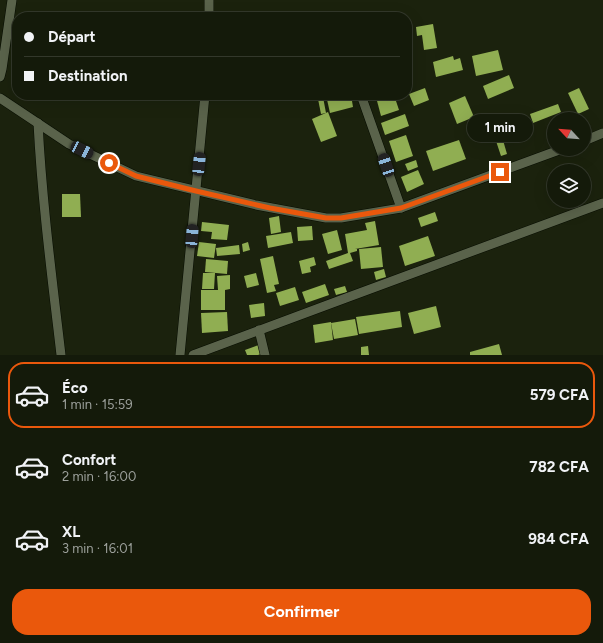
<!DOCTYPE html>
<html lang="fr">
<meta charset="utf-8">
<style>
:root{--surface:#141a0a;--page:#212718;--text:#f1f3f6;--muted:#9da19c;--line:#33382b;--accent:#ea580c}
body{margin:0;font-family:Figtree,sans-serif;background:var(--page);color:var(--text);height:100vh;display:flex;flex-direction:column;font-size:15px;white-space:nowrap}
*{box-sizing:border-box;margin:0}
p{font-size:13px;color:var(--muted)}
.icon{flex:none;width:22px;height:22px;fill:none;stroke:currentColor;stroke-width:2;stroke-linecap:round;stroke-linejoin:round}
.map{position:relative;height:355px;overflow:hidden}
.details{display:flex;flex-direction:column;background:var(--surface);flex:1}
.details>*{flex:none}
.banner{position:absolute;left:12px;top:12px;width:400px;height:88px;border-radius:16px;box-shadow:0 4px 16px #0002,0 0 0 1px var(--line);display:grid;align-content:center;height:88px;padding:0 12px;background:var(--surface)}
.needle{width:26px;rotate:296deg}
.tools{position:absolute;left:547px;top:112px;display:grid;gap:8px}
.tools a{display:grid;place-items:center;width:44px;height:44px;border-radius:50%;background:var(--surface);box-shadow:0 4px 16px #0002,0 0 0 1px var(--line);font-size:20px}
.end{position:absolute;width:18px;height:18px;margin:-9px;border:5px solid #ea580c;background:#fff;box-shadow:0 0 0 2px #fff}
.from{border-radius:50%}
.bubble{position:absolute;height:28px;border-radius:14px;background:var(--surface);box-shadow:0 4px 16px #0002,0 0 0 1px var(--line);font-size:13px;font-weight:700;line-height:28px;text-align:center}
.car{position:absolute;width:12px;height:24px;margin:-12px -6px;border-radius:5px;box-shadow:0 0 3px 1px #0007;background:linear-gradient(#222 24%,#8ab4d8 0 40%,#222 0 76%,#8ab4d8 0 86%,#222 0)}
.banner b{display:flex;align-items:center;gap:14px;height:38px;font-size:15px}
.banner b+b{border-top:1px solid var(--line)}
.banner i{width:10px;height:10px;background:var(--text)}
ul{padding:7px 0 0;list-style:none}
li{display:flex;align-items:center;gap:12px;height:66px;margin:0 8px 6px;padding:0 4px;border:2px solid transparent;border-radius:16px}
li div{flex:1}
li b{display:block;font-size:15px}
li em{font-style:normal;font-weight:700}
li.on{border-color:var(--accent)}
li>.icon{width:36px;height:36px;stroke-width:1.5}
.action{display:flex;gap:8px;margin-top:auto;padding:8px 12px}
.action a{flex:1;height:46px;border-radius:16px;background:var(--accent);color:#fff;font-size:16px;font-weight:700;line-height:46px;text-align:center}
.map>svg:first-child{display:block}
</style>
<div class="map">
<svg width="603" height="355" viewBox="0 0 603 355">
<rect width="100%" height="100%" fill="#1b220d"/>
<g fill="#90ae52">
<polygon points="433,24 437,48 424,50 422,35 417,36 416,27"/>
<polygon points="498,50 503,70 476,76 472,56"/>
<polygon points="453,56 454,60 460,58 463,70 436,77 433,62"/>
<polygon points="509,75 514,88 488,99 483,86"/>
<polygon points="425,88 429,100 414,106 409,94"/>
<polygon points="579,88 589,109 578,114 568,93"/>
<polygon points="326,95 351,95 353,107 330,113"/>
<polygon points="383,95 394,95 399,110 381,116 376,97"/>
<polygon points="465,96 474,117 457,124 449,103"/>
<polygon points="323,97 326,113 321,114 318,99"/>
<polygon points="558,104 561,112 533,123 530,114"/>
<polygon points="328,112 337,136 321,142 312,119"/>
<polygon points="405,114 409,126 385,135 381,123"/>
<polygon points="516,114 520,124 504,131 500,120"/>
<polygon points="498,123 507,154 501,156 491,126"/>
<polygon points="406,135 413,156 396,162 389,141"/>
<polygon points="459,140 466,159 433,171 426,151"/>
<polygon points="416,160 418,167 408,171 405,164"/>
<polygon points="418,170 424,184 407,192 401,177"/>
<polygon points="62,194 80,194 81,217 62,217"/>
<polygon points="435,212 438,221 421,227 418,218"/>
<polygon points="279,216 281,232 271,234 269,218"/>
<polygon points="375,221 379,245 355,249 357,249 357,251 350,253 353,261 329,269 326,261 348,253 345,234 367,230 365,223"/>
<polygon points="202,222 229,225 227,240 211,239 212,232 201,231"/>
<polygon points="312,226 313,240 298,241 297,227"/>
<polygon points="337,230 342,250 328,254 322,234"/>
<polygon points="291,232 293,243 268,248 266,236"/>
<polygon points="428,236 435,256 405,266 399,246"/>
<polygon points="199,242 216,244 214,258 197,256"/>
<polygon points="248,242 250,250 243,252 242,244"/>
<polygon points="239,245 240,254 217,256 216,248"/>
<polygon points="381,247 383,267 361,269 359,249"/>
<polygon points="273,256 279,284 274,285 276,291 267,293 260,259"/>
<polygon points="314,257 316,265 310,267 311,272 302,274 299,261"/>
<polygon points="206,259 228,261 227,274 205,272"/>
<polygon points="384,269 386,277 376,280 374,272"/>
<polygon points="203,273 215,273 214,289 202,289"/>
<polygon points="256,273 259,285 247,288 244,276"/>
<polygon points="230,275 230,289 225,290 225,310 201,310 201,290 218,290 217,276"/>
<polygon points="325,284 329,295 306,303 302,292"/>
<polygon points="345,286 347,292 336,295 334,289"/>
<polygon points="295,287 299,300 280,306 276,293"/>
<polygon points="264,303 265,316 251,318 249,305"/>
<polygon points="436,306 441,327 414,334 408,313"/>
<polygon points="400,311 402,327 359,334 356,317"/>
<polygon points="227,312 228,331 202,333 201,313"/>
<polygon points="355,319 358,335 334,339 331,323"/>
<polygon points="331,322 333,340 315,343 313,325"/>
<polygon points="261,344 264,353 258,355 247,355 245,350"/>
<polygon points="499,344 502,355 470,355 470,352"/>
<polygon points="368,346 369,355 361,355 361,347"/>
</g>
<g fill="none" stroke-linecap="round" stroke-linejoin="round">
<defs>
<g id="street">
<polyline points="209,17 209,0"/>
<polyline points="0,77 2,69 12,0"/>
<polyline points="361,95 401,208"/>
<polyline points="0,98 69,144 136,176 256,205 326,218 341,218 401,208 562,149"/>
<path d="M38,123C42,201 52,278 61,355"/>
<polyline points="584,141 603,133"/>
<polyline points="259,330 265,355"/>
<polyline points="180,355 205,95"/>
<polyline points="193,355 346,298 603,203"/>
</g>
</defs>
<use href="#street" stroke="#060c00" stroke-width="10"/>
<use href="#street" stroke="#5a634b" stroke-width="9"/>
</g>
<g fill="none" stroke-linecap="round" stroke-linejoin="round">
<polyline stroke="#ea580c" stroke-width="5" points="109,163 136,176 196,191 270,208 326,218 341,218 401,208 500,172"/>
</g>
</svg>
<div class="tools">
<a><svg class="needle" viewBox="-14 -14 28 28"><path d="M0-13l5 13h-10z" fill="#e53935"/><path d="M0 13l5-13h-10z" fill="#9da19c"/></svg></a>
<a><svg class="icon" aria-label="layers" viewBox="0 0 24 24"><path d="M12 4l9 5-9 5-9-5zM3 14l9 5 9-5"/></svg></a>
</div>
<i class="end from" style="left:109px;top:163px"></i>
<i class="end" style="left:500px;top:172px"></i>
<div class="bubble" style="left:467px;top:114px;width:66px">1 min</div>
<i class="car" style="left:82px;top:150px;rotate:116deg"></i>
<i class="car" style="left:199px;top:164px;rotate:6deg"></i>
<i class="car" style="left:386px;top:165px;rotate:341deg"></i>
<i class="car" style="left:192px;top:236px;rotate:5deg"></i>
<div class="banner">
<b><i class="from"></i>Départ</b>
<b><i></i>Destination</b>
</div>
</div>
<section class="details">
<ul>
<li class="on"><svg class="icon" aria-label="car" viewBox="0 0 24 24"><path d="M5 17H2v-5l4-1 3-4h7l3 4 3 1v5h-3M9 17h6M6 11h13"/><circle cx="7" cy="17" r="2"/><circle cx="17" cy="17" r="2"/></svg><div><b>Éco</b><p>1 min · 15:59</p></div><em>579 CFA</em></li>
<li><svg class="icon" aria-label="car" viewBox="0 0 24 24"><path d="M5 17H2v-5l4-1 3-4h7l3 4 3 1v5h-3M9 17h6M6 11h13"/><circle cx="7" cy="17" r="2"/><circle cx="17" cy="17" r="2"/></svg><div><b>Confort</b><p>2 min · 16:00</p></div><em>782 CFA</em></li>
<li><svg class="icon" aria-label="car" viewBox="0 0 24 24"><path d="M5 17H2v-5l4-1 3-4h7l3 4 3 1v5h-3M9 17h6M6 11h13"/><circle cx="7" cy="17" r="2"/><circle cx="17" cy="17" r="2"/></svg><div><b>XL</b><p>3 min · 16:01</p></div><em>984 CFA</em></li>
</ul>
<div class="action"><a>Confirmer</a></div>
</section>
